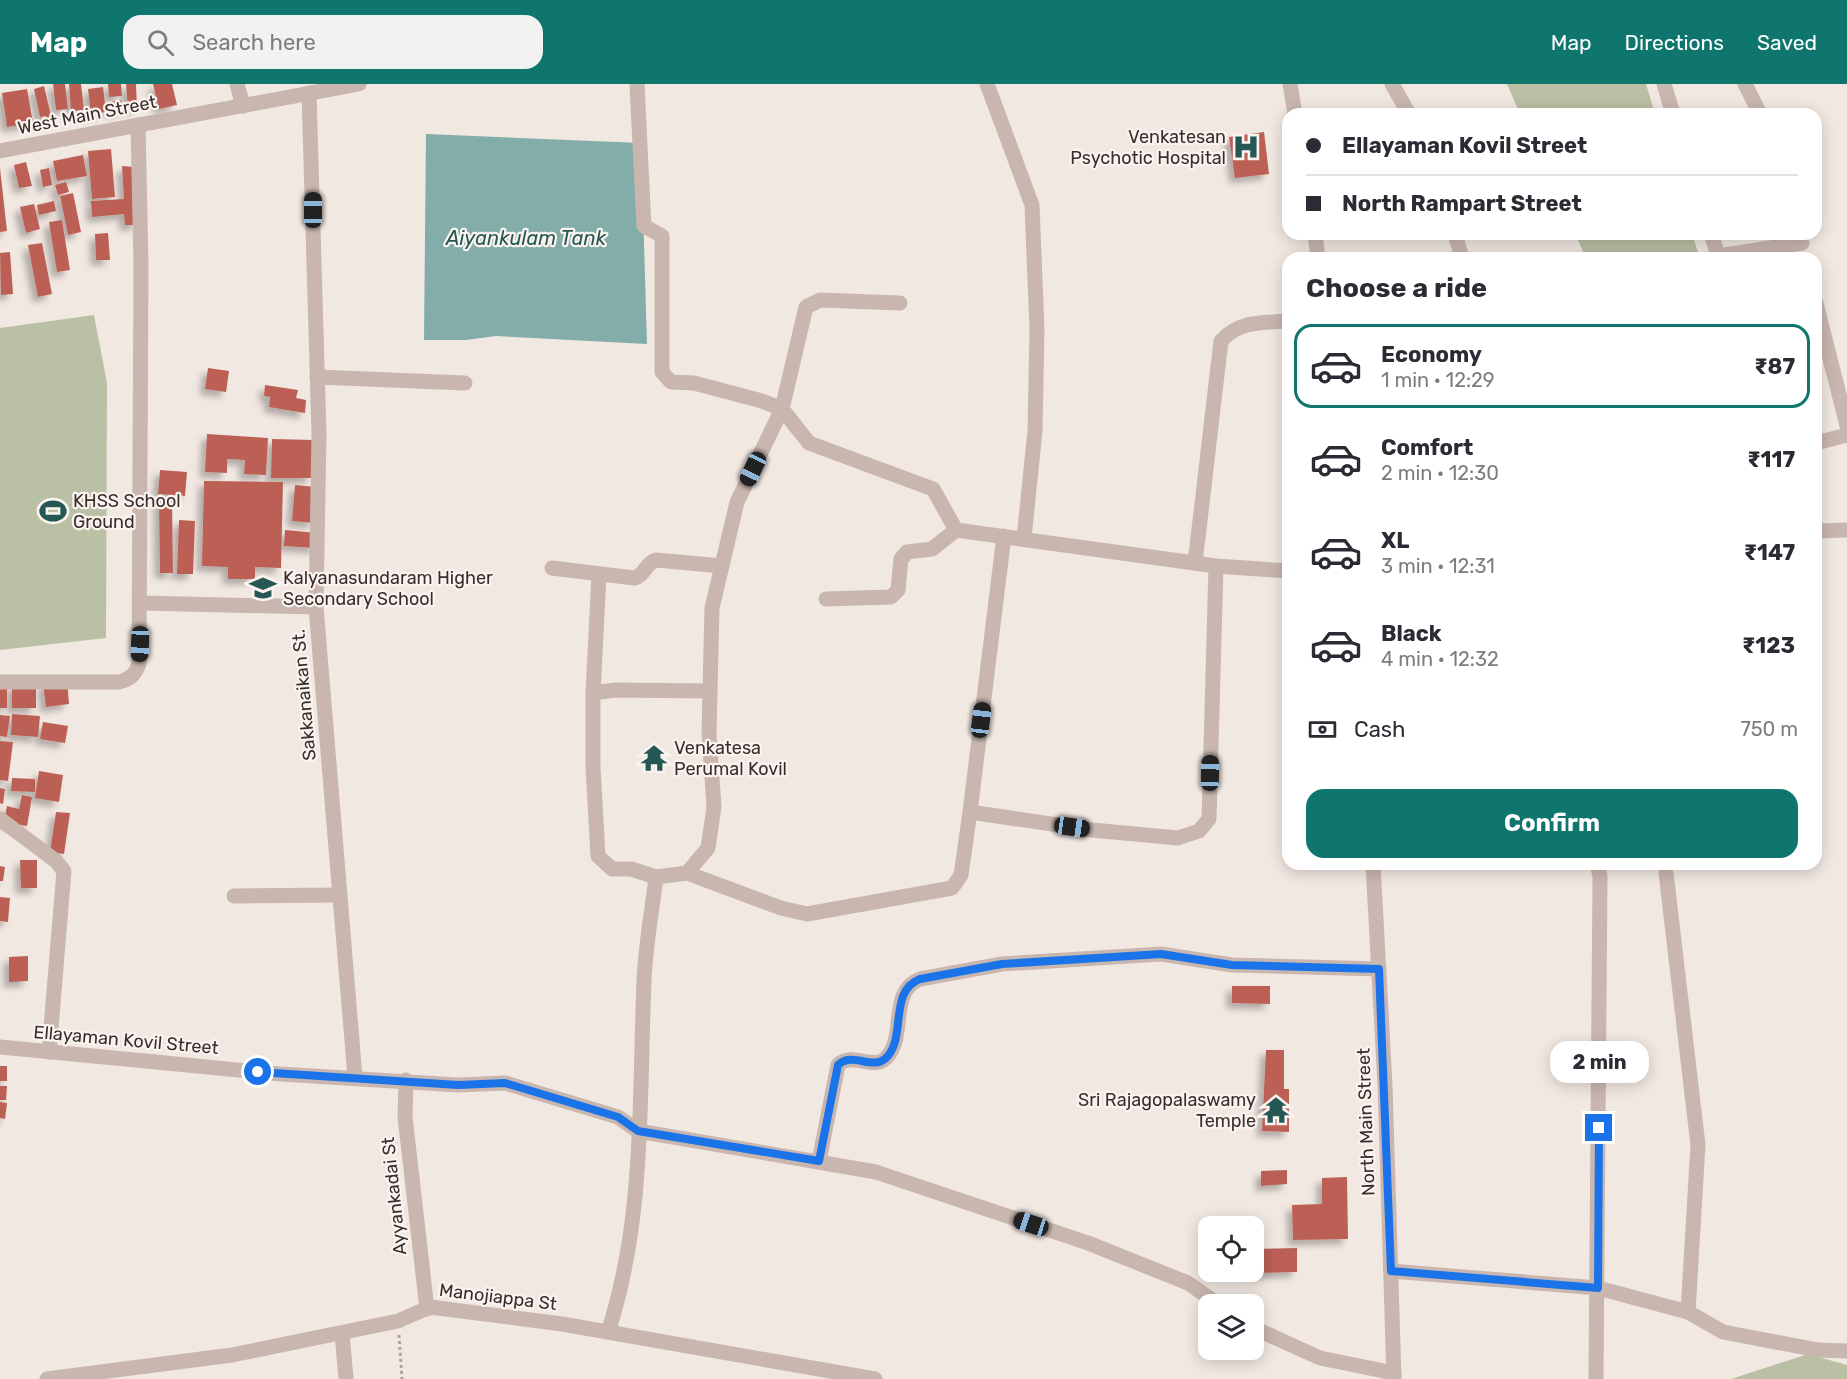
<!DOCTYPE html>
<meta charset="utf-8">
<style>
:root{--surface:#fff;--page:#f2f2f3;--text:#2b2b33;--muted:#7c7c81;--line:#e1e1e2;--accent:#0f766e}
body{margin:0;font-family:Rubik,sans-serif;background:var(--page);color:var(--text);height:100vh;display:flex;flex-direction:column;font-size:22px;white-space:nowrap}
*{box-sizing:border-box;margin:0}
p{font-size:20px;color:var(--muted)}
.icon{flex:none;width:33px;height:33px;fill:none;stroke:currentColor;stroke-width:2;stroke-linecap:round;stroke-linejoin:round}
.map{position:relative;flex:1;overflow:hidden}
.drawer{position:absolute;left:1282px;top:168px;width:540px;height:618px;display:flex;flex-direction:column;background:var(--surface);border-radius:18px;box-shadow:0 3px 15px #0003}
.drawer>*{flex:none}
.banner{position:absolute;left:1282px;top:24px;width:540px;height:132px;border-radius:18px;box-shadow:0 3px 15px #0003;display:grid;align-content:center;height:132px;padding:0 24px;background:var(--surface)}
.fabs{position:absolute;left:1198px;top:1132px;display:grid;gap:12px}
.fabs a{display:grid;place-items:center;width:66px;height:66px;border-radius:12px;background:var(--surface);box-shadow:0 3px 15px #0003;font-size:30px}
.end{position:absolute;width:27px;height:27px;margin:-14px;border:8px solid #1a73e8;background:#fff;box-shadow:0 0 0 3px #fff}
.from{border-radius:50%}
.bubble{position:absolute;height:42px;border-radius:18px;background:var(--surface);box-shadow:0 3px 15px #0003;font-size:20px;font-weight:700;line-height:42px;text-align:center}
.car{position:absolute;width:18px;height:36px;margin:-18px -9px;border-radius:8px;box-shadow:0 0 4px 2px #0007;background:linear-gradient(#222 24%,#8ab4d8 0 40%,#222 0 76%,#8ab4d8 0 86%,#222 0)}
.banner b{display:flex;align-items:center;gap:21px;height:57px;font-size:22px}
.banner b+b{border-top:2px solid var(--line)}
.banner i{width:15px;height:15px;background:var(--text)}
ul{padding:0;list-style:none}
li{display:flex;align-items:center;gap:18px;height:84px;margin:0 12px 9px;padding:0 12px;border:3px solid transparent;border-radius:18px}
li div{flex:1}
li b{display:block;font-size:22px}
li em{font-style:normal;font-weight:700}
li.current{border-color:var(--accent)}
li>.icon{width:54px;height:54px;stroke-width:1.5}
h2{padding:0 24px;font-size:27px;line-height:72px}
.pay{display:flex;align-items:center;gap:15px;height:66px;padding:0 24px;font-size:22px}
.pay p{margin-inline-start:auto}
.primary-button{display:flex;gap:12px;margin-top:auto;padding:12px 24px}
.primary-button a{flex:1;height:69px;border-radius:18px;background:var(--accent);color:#fff;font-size:24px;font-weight:700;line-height:69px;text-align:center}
header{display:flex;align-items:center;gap:36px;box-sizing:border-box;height:84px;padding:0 30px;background:var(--accent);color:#fff}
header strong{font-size:28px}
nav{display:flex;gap:33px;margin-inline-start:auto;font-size:21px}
.search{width:420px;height:54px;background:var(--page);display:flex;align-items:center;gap:15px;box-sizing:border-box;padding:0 21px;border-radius:18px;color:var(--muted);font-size:22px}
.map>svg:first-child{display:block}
</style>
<header>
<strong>Map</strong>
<div class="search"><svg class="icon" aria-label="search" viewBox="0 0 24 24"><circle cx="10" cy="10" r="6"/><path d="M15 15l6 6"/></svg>Search here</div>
<nav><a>Map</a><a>Directions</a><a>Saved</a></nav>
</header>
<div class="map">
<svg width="1847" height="1295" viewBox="0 0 1847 1295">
<defs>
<filter id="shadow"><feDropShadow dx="-5.5" dy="5.5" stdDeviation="3" flood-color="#0004"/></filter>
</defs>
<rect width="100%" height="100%" fill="#f2e8e2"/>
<g fill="#bac0a3">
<polygon points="1507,0 1646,0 1655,30 1520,30"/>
<polygon points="1575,150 1692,150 1700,174 1586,174"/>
<polygon points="94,231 107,299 106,554 0,566 0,244"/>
<polygon points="1808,1270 1847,1281 1847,1295 1731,1295"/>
</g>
<polygon fill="#83ada9" points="426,50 641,59 647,260 496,252 466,256 424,256"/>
<g fill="#bc6156" filter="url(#shadow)">
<polygon points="53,0 65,0 68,25 56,26"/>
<polygon points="69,0 81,0 84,26 71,27"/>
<polygon points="108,0 121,0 122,12 109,13"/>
<polygon points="126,0 136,0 137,25 128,25"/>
<polygon points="153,0 172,0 177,21 159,25"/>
<polygon points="44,2 52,36 47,37 46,32 40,33 34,5"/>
<polygon points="103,3 106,28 91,30 88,5"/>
<polygon points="27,5 33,39 7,43 2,9"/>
<polygon points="121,16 123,26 110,28 109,18"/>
<polygon points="1264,48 1269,90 1235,94 1229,53"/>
<polygon points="111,65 115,113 92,115 88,67"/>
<polygon points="83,71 87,92 57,97 53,77"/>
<polygon points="26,78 32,102 19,104 14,81"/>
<polygon points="122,82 134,83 138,141 125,141 124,130 92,133 91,117 124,115"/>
<polygon points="0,84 7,147 0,148"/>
<polygon points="49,84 52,101 43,103 40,86"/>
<polygon points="66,98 69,108 58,111 55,101"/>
<polygon points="73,109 81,148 68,151 60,112"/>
<polygon points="54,117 56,127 39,131 37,121"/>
<polygon points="34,120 40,145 26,149 20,123"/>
<polygon points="62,136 70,186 57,188 49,138"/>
<polygon points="108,149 110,176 96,176 95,150"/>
<polygon points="42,159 52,210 38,213 28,161"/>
<polygon points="10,168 13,210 1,211 0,169"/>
<polygon points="208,284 229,287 226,308 205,305"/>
<polygon points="265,301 298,306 296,314 306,316 305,329 269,323 270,313 264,312"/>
<polygon points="207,350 268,354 266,391 244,390 245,376 227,375 227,389 205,388"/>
<polygon points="272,355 313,356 312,394 271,394"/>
<polygon points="160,386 187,388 185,412 158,410"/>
<polygon points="204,397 283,398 281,484 255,483 255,495 228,495 228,483 202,482"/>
<polygon points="295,401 316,403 314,439 292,437"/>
<polygon points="172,416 173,489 160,489 159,417"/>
<polygon points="179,436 195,437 193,490 177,490"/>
<polygon points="285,446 317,449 316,464 284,462"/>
<polygon points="67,596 69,620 46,623 43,599"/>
<rect x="0" y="598" width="7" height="26"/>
<rect x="12" y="600" width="24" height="24"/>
<polygon points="12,630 40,632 38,653 11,651"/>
<polygon points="0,631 10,632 7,653 0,652"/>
<polygon points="43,638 68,642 65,659 40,655"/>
<polygon points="0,657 13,658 8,697 0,696"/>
<polygon points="39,687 63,691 59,718 35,714"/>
<polygon points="12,694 35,695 35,708 11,707"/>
<polygon points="0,704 5,705 3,720 0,719"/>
<polygon points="22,711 32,713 27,742 4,738 7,722 19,725"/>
<polygon points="56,728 70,729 64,770 50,768"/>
<polygon points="20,776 37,776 37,804 21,804"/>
<polygon points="0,782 5,783 3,797 0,797"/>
<polygon points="0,813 10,814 8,838 0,837"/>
<polygon points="28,872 28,897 9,898 9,873"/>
<polygon points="1232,902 1270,902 1270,920 1232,919"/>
<polygon points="1266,966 1284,966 1284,1005 1289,1005 1289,1048 1262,1047"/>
<rect x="0" y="982" width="7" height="15"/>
<polygon points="0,1002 7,1002 6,1016 0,1016"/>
<polygon points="0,1018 7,1019 5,1035 0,1034"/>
<polygon points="1287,1086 1287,1100 1261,1102 1261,1087"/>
<polygon points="1347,1093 1348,1155 1293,1156 1292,1121 1322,1120 1322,1094"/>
<polygon points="1297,1164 1297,1188 1254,1189 1254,1165"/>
</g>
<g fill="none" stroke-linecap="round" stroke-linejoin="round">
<polyline stroke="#b5a199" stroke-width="3" stroke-dasharray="3 3" stroke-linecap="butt" points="399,1251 402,1295"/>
<g stroke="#c9b7af" stroke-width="15">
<polyline points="237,0 243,22"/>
<polyline points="637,0 644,142 662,152 662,288 671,298 694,299 762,317 782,325 809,359 933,405 956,446 1216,482 1288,487"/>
<polyline points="987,0 1032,121 1037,245 1035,347 1024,454"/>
<polyline points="1290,0 1295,30"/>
<polyline points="1392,0 1409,30"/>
<polyline points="1664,0 1673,30"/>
<polyline points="1745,0 1760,30"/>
<polyline points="309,9 319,349 316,523 355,993"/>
<polyline points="0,67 359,0"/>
<polyline points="1315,150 1318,174"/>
<polyline points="1455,150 1462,174"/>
<polyline points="1711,150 1719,174"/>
<polyline points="1718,172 1802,159"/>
<polyline points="1816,219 1847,342"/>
<polyline points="317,293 465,299"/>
<polyline points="1816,359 1847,351"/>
<polyline points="1816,447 1847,446"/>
<polyline points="1004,452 970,728 1092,746 1178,754 1199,747 1209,735 1216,482"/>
<path d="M1195,479L1221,257C1240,236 1262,239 1288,237"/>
<path d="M552,484L634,494C645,492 645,479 656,476L722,482"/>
<polyline points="826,515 891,513 898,506 901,475 907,468 932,465 956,446"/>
<polyline points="141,519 316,523"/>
<path d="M0,598H119C130,595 135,591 139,580L141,181L138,41"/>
<polyline points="593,609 599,490"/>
<polyline points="0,735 56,777 64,787 49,968"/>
<polyline points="1373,780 1385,1001 1394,1295"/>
<polyline points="687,789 781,824 807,830 952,804 961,791 970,728"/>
<polyline points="1666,789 1698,1061 1688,1228"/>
<polyline points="656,793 687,789 708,764 714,723 709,649 710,607"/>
<polyline points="234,812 338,811"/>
<polyline points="0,963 280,990 458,1001 505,999 618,1033 638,1047 876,1088 1088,1159 1188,1199 1219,1221"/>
<polyline points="406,996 405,1033 427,1225"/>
<path d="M819,1077L838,981C853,967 873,987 886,974C907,954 888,907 920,895L1002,880L1161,870L1232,881L1379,885"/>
<polyline points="1391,1187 1598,1204 1688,1228 1723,1248 1818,1266 1847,1267"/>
<polyline points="1254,1244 1320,1274 1394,1289"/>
<path d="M608,1248C645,1136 639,1014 644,898C645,863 652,828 656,793L631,785H612L598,772L593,683V609L615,606L710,607L712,524L737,418L782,325L806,223L820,216L900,219"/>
<polyline points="342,1249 346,1295"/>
<polyline points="47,1295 232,1271 398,1237 430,1223 562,1240 875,1295"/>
<polyline points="1596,1295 1600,792 1597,780"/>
</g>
</g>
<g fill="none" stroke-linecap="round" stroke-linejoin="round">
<path stroke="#1a73e8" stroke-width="8" d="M258,988L458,1001L505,999L618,1033L638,1047L819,1077L838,981C853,967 872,987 886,974C907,954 888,907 920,895L1002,880L1161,870L1232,881L1379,885L1391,1187L1598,1204L1599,1044"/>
</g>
<defs>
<symbol id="hospital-bare" viewBox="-9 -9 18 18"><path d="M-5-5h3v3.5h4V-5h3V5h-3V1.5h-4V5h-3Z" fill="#255754" stroke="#faf3ef" stroke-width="2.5" paint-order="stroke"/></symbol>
<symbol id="stadium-bare" viewBox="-9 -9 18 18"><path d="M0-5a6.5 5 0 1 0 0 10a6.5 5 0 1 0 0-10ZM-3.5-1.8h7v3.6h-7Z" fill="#255754" stroke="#faf3ef" stroke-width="2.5" paint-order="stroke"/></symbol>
<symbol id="school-bare" viewBox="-9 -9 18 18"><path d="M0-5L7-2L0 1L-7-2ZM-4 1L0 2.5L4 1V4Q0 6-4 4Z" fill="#255754" stroke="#faf3ef" stroke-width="2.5" paint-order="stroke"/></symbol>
<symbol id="temple-bare" viewBox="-9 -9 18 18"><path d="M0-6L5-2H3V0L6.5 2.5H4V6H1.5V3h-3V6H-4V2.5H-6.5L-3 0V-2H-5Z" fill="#255754" stroke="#faf3ef" stroke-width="2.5" paint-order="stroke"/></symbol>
</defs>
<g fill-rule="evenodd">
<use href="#hospital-bare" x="1227" y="44" width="38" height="38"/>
<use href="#stadium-bare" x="34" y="408" width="38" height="38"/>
<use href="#school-bare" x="244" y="485" width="38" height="38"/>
<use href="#temple-bare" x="635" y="655" width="38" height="38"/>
<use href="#temple-bare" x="1257" y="1007" width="38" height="38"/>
</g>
<g text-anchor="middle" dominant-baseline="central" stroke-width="4.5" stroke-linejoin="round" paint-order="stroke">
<g font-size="18" fill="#392e2c" stroke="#faf3ef">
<text transform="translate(87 31) rotate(-11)">West Main Street</text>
<text transform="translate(304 611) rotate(-95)">Sakkanaikan St.</text>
<text transform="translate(126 956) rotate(5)">Ellayaman Kovil Street</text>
<text transform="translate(1366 1038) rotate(-92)">North Main Street</text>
<text transform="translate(394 1112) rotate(-96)">Ayyankadai St</text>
<text transform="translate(498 1213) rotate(7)">Manojiappa St</text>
</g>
<g font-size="18" fill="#392e2c" stroke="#faf3ef" text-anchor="start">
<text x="1226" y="53" text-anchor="end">Venkatesan<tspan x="1226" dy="21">Psychotic Hospital</tspan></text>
<text x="73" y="417">KHSS School<tspan x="73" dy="21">Ground</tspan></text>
<text x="283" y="494">Kalyanasundaram Higher<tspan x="283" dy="21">Secondary School</tspan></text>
<text x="674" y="664">Venkatesa<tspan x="674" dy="21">Perumal Kovil</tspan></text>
<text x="1256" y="1016" text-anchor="end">Sri Rajagopalaswamy<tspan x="1256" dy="21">Temple</tspan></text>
</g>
<g font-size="20" font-style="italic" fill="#255754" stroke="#faf3ef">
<text x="526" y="154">Aiyankulam Tank</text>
</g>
</g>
</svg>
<div class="fabs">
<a><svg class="icon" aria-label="locate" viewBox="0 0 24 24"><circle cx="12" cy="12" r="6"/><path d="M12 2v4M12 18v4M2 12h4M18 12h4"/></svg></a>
<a><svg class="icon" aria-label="layers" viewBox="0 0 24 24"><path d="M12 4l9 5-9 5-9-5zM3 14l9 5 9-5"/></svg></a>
</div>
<i class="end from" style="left:258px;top:988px"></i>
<i class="end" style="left:1599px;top:1044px"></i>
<div class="bubble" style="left:1550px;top:957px;width:99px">2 min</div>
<i class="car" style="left:313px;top:126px;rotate:0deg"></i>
<i class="car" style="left:753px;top:385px;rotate:205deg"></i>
<i class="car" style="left:140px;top:560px;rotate:182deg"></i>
<i class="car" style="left:981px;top:636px;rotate:7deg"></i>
<i class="car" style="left:1210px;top:689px;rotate:1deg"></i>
<i class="car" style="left:1072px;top:743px;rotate:98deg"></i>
<i class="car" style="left:1031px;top:1140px;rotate:288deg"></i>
<div class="banner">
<b><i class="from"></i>Ellayaman Kovil Street</b>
<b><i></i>North Rampart Street</b>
</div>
<section class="drawer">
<h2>Choose a ride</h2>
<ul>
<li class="current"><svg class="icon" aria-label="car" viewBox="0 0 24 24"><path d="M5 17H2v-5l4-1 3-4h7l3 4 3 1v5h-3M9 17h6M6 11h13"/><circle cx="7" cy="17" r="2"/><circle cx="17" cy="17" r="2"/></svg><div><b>Economy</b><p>1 min · 12:29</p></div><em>₹87</em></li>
<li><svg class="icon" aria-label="car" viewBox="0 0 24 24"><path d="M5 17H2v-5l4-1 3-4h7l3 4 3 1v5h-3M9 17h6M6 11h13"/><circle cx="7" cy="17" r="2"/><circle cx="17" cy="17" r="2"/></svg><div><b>Comfort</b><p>2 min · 12:30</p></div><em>₹117</em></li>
<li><svg class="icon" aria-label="car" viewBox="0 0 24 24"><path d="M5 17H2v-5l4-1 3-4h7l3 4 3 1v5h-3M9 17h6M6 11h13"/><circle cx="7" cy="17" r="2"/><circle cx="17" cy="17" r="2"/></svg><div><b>XL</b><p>3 min · 12:31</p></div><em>₹147</em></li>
<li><svg class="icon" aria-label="car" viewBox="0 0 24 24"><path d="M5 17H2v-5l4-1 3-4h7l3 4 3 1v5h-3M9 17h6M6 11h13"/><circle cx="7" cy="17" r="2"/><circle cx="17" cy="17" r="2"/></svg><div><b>Black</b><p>4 min · 12:32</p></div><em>₹123</em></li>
</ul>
<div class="pay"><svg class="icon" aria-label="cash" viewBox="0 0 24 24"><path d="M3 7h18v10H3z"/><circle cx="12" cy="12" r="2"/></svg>Cash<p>750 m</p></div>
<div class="primary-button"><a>Confirm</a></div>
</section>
</div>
